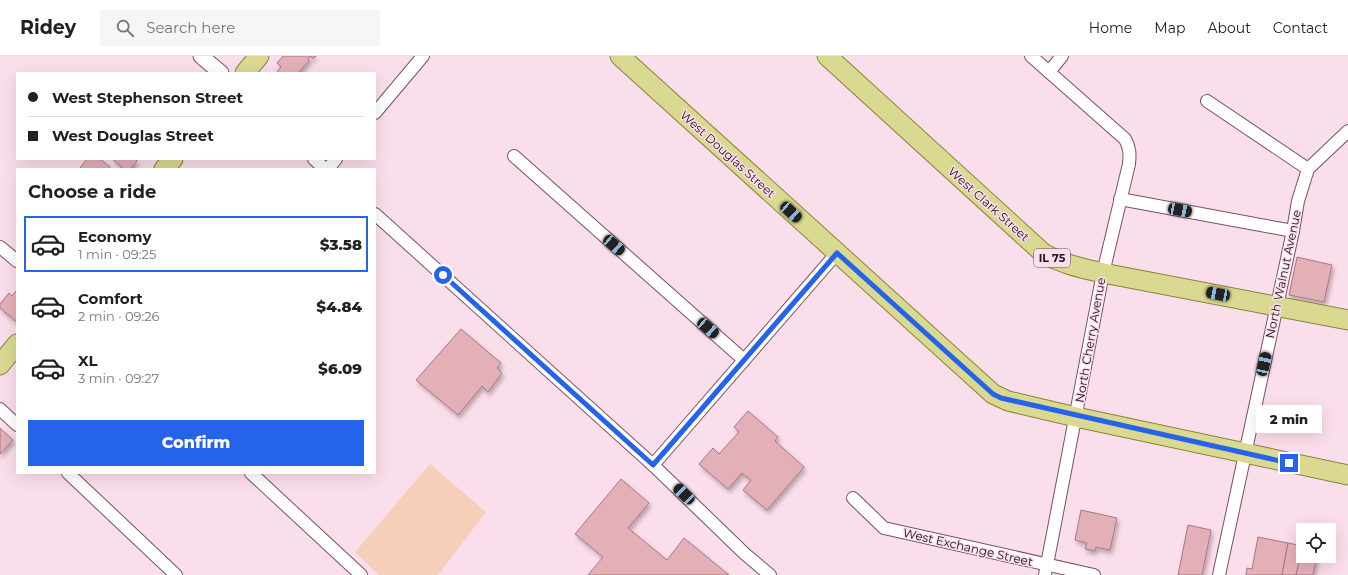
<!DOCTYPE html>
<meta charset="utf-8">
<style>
:root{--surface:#fff;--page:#f6f6f6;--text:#202124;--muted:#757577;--line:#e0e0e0;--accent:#2563eb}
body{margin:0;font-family:Montserrat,sans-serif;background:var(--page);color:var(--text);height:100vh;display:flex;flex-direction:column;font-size:15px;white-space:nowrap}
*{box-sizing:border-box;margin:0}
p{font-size:13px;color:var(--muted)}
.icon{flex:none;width:22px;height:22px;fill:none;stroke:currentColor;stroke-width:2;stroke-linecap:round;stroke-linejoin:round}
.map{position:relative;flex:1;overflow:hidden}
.details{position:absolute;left:16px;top:112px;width:360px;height:306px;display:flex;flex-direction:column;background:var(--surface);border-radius:0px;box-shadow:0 4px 16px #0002}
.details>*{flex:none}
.top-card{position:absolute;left:16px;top:16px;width:360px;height:88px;border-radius:0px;box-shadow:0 4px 16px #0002;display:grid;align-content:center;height:88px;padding:0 12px;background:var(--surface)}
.buttons{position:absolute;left:1296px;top:467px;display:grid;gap:8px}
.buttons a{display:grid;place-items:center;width:40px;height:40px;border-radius:0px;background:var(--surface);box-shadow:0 4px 16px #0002;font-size:20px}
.end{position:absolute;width:18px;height:18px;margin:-9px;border:5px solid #2563eb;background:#fff;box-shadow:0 0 0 2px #fff}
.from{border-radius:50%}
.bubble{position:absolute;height:28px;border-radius:0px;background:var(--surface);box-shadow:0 4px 16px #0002;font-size:13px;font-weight:800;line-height:28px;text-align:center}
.car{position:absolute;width:12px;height:24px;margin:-12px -6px;border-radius:5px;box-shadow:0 0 3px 1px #0007;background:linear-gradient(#222 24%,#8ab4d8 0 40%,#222 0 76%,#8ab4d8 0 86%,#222 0)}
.top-card b{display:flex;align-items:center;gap:14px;height:38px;font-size:15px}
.top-card b+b{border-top:1px solid var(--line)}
.top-card i{width:10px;height:10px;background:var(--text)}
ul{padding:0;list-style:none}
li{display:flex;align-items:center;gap:12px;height:56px;margin:0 8px 6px;padding:0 4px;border:2px solid transparent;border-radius:0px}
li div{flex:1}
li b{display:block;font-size:15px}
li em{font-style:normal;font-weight:800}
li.on{border-color:var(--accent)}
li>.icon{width:36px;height:36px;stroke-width:1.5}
h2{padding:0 12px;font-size:18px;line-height:48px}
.button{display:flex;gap:8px;margin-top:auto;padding:8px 12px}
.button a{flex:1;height:46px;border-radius:0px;background:var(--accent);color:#fff;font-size:16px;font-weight:800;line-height:46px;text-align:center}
header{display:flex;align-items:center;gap:24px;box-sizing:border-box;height:56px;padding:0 20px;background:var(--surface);border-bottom:1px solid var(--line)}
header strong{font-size:19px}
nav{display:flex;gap:22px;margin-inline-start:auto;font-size:14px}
.search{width:280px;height:36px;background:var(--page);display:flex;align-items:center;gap:10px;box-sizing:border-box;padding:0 14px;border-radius:0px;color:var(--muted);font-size:15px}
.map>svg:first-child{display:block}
</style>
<header>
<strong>Ridey</strong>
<div class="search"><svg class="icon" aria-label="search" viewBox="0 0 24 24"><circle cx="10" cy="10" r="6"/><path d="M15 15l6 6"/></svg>Search here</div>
<nav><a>Home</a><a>Map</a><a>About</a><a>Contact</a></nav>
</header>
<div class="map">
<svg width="1348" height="519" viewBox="0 0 1348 519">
<defs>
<filter id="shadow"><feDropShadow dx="2" dy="3.5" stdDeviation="2" flood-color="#0004"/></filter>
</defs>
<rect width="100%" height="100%" fill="#fbdeeb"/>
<polygon fill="#f6cfbb" points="430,408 486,456 438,519 379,519 355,496"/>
<g fill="#e4b0b8" stroke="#a8787f" filter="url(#shadow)">
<polygon points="283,0 316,0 313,3 310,0 308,3 309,5 298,17 276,17 281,11 277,7"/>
<polygon points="87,103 100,103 110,111 108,113 82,113 80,112"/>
<polygon points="112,103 135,103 137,105 130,113 124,113"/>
<polygon points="1297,201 1332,209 1324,246 1289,239"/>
<polygon points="17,234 17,264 16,265 0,252 0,248 9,237 12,240"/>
<polygon points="461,273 501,307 497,312 502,317 488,336 482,330 458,359 416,324"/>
<polygon points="748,355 778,381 775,385 804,411 767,454 743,434 751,424 742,417 728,433 699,408 713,392 719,398 739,376 734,371"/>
<polygon points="0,372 13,384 0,398"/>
<polygon points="621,423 649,447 628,472 667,504 684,482 729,519 588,519 603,501 575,478"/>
<polygon points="1081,454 1117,462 1110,494 1096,491 1095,495 1085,493 1087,487 1075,484"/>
<polygon points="1188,469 1211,474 1202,519 1178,519"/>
<polygon points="1258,481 1288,487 1282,519 1246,519 1247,512 1252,513"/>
<polygon points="1288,487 1303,490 1296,519 1282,519"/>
<polygon points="1303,490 1303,500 1317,500 1313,519 1296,519"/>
</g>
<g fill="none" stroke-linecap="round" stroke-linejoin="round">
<defs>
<g id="minor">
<path d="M1031,0L1125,83C1130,92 1130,98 1129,108L1103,217L1045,519"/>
<polyline points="1049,16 1062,0"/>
<polyline points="1207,45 1308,113"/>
<polyline points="375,57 423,0"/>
<polyline points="514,100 744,304"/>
<polyline points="314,103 325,113"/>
<polyline points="328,113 336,103"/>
<polyline points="1120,143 1293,175"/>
<polyline points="375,158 653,409 745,498 770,519"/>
<polyline points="0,191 17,205"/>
<polyline points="0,353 17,369"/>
<polyline points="653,409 837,197"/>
<polyline points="68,417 176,519"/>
<polyline points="251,417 361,519"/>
<polyline points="853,442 884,472 1094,519"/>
<polyline points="1219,519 1293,175 1298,145 1308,113 1348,75"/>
</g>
<polyline id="tertiary" points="201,0 221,17"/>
<g id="primary">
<polyline points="620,0 993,338 1008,345 1076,361 1348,419"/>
<path d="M827,0L1043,197C1062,208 1081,212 1103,217L1348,264"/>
<polyline points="245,17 259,0"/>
<polyline points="164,113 173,103"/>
<polyline points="0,309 17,288"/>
</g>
</defs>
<use href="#minor" stroke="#785064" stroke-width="14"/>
<use href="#tertiary" stroke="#785064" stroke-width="17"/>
<use href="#primary" stroke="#8a8337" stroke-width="21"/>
<use href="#minor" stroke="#fff" stroke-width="12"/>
<use href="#tertiary" stroke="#fff" stroke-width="15"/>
<use href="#primary" stroke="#dad991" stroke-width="19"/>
</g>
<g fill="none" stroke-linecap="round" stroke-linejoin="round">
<polyline stroke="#2563eb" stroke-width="5" points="443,219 653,409 837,197 993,338 1001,342 1289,407"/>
</g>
<g text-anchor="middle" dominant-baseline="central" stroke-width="3" stroke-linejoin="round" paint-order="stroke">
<rect fill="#fbdeeb" stroke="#624e58" stroke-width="1" x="1034" y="193" width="36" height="18" rx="3"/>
<g font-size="11" font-weight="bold" fill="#211119">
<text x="1052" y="202">IL 75</text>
</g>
<g font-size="12" fill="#211119" stroke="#fbdeeb">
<text transform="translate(728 98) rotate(42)">West Douglas Street</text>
<text transform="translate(989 148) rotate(42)">West Clark Street</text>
<text transform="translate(1283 218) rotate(-78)">North Walnut Avenue</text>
<text transform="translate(1090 284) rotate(-80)">North Cherry Avenue</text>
<text transform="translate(968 491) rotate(13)">West Exchange Street</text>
</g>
</g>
</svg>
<div class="buttons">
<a><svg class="icon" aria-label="locate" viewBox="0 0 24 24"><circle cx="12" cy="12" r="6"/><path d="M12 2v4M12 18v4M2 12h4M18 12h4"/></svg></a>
</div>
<i class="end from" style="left:443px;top:219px"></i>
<i class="end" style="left:1289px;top:407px"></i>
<div class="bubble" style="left:1256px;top:349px;width:66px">2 min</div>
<i class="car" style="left:1180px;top:154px;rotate:101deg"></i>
<i class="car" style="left:791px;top:156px;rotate:132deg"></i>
<i class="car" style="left:614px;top:189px;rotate:131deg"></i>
<i class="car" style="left:1218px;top:238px;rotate:281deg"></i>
<i class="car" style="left:708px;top:272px;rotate:131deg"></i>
<i class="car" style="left:1264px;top:308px;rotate:12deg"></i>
<i class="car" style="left:684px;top:438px;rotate:314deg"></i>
<div class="top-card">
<b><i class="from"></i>West Stephenson Street</b>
<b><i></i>West Douglas Street</b>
</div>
<section class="details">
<h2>Choose a ride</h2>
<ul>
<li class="on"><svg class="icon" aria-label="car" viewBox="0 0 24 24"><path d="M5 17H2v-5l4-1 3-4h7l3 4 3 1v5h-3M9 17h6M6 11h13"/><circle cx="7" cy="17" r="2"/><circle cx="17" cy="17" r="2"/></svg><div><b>Economy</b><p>1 min · 09:25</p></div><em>$3.58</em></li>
<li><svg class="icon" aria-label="car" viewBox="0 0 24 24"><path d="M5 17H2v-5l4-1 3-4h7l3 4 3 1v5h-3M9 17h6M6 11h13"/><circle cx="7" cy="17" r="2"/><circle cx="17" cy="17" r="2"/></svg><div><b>Comfort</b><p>2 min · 09:26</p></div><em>$4.84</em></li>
<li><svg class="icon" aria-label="car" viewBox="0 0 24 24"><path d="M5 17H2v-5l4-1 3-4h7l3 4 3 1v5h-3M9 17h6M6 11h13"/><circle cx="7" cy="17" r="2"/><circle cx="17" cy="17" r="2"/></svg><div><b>XL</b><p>3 min · 09:27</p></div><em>$6.09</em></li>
</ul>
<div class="button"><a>Confirm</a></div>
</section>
</div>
